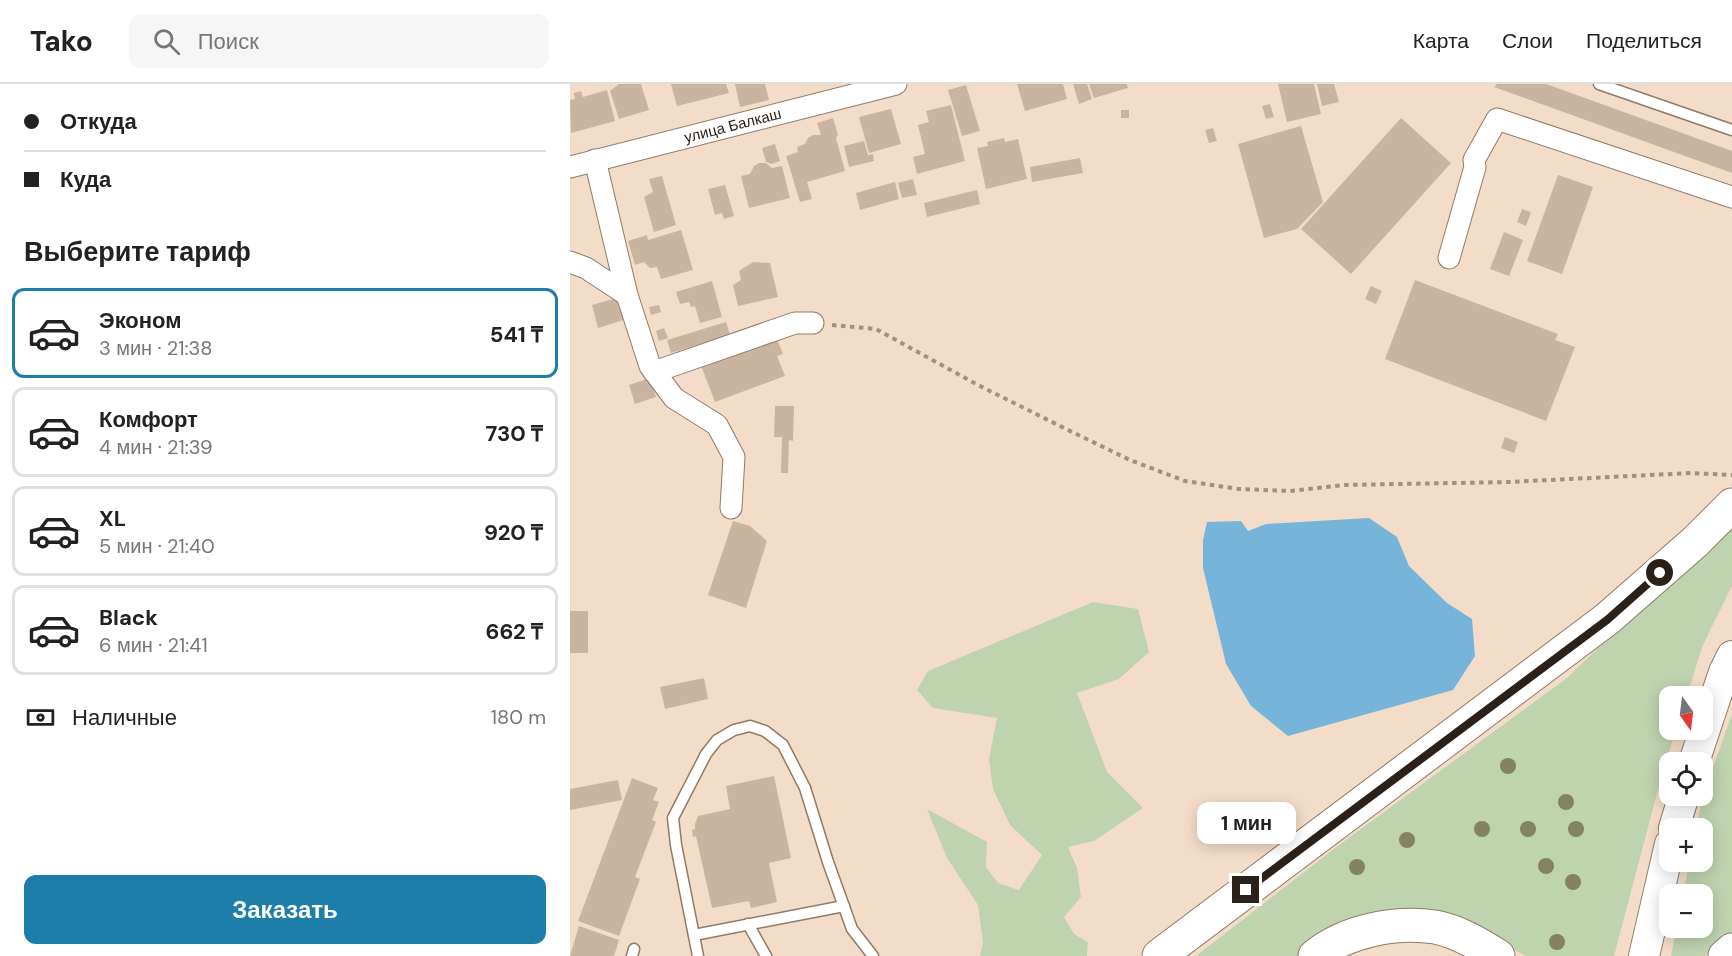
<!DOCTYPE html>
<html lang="ru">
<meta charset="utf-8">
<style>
:root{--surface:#fff;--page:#f6f6f6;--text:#222;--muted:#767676;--line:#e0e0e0;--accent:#1d7eaa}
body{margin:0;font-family:"DM Sans",sans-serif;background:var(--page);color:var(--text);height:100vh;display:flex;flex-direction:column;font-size:22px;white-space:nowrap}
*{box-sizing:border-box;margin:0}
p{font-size:20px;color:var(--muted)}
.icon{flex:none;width:33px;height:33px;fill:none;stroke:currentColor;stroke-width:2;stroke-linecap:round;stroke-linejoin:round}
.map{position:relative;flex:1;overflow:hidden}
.side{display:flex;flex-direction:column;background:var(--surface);width:570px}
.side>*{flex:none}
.hud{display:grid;align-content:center;height:132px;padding:0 24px;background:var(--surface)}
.needle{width:39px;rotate:166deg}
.tools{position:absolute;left:1089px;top:602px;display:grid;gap:12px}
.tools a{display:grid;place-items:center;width:54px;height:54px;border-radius:12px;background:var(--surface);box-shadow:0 3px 15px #0003;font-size:30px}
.end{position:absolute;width:27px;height:27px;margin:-14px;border:8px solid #2a221a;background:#fff;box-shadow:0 0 0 3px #fff}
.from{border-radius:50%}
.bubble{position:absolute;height:42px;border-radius:12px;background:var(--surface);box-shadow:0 3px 15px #0003;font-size:20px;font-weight:700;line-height:42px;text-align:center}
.hud b{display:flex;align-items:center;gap:21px;height:57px;font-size:22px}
.hud b+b{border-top:2px solid var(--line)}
.hud i{width:15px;height:15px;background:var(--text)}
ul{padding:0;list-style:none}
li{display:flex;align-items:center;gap:18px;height:90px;margin:0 12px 9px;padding:0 12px;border:3px solid var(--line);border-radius:12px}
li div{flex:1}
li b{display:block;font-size:22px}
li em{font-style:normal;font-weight:700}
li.on{border-color:var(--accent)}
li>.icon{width:54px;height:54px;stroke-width:1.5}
h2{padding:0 24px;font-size:27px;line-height:72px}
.pay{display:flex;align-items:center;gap:15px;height:66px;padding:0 24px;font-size:22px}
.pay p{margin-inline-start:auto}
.primary-button{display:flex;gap:12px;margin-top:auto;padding:12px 24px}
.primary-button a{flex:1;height:69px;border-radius:12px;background:var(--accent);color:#fff;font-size:24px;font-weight:700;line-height:69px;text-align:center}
header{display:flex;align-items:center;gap:36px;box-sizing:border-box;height:84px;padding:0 30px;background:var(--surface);border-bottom:2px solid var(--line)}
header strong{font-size:28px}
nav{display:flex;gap:33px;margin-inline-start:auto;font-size:21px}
.search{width:420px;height:54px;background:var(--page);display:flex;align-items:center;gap:15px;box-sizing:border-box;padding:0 21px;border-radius:12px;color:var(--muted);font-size:22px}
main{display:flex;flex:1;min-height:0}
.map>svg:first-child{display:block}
</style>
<header>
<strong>Tako</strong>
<div class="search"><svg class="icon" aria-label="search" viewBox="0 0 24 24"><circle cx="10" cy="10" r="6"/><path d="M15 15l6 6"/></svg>Поиск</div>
<nav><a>Карта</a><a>Слои</a><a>Поделиться</a></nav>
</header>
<main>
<section class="side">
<div class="hud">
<b><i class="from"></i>Откуда</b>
<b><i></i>Куда</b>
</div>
<h2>Выберите тариф</h2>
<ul>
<li class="on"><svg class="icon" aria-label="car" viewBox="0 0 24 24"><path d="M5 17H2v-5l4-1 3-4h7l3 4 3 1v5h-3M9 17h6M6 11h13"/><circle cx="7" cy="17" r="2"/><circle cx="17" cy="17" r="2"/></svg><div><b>Эконом</b><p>3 мин · 21:38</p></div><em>541 ₸</em></li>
<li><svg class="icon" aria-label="car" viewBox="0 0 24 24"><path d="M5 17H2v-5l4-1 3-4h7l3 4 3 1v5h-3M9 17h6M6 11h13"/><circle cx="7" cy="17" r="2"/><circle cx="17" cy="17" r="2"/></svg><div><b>Комфорт</b><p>4 мин · 21:39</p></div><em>730 ₸</em></li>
<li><svg class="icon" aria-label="car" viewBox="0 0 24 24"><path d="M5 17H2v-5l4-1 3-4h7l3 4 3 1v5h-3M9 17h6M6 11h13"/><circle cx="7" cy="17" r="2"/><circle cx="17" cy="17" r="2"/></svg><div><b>XL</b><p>5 мин · 21:40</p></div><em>920 ₸</em></li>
<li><svg class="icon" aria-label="car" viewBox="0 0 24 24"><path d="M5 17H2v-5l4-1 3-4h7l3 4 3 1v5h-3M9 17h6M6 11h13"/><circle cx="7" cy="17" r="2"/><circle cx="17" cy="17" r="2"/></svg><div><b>Black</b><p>6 мин · 21:41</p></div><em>662 ₸</em></li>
</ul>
<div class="pay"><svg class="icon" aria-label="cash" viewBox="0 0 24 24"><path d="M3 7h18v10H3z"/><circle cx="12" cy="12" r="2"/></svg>Наличные<p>180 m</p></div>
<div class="primary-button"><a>Заказать</a></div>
</section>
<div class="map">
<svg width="1162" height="872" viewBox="0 0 1162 872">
<rect width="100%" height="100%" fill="#f4ddc8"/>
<g fill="#c0d3af">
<polygon points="1162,442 1162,502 1132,563 1117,612 1100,612 1100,645 1106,645 1089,702 1044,872 956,872 882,834 733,872 626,872 769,761 997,594 1136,459"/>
<polygon points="523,518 568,525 579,568 549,595 507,609 537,688 573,724 524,757 498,763 507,784 511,813 494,833 504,850 518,858 517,872 410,872 413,858 408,821 377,774 357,725 417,758 416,783 428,799 449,806 472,771 440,741 423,705 419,675 427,634 363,624 347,606 358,587"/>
<polygon points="1162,630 1162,850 1135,872 1101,872 1107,843 1132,843 1132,810 1113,810 1120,777 1132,777 1132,744 1126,744 1133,711"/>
</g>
<polygon fill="#77b4da" points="799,434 827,453 839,482 877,519 902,535 905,572 883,606 718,652 681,622 656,580 633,484 633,456 637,438 671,437 678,447 696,440"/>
<g fill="#c9b4a0">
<polygon points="49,0 71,0 79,26 49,35 40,7"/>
<polygon points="101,0 156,0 159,9 107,22"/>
<polygon points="165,0 195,0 199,16 170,23"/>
<polygon points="447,0 493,0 497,15 455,27"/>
<polygon points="503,0 517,0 522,15 509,20"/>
<polygon points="519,0 557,0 558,4 524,14"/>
<polygon points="708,0 744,0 751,30 717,38"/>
<polygon points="747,0 764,0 769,18 752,22"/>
<polygon points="927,0 976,0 1162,67 1162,89 924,3"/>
<polygon points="396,1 410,47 392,52 378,6"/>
<polygon points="37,6 45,37 1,49 0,16 5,15 4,9 11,7 13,13"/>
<polygon points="700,20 704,33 696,35 692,22"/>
<polygon points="381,21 395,77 347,90 343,73 355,70 348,41 359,38 356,27"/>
<polygon points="321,25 331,60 299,69 289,33"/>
<rect x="551" y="26" width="8" height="8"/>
<polygon points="263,34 268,51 266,54 275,87 237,98 242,115 230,118 216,72 228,68 227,63 235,60 238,54 243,51 251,51 247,39"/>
<polygon points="831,34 881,79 781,190 731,145"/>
<polygon points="731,42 753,118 727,145 694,154 668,60"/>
<polygon points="643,44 647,57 639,59 635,46"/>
<polygon points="434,54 435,58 448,55 457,95 416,105 407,64 418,62 417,58"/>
<polygon points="294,57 298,71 303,70 304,77 279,83 274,62"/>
<polygon points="205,60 210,77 202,80 196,78 192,64"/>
<polygon points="510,74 513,89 462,98 460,83"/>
<polygon points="189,79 196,79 202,84 212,82 220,114 179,124 171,92 180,90 184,82"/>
<polygon points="988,91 1023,103 992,190 957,177"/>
<polygon points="92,92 106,141 84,148 74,113 83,108 79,95"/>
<polygon points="343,95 347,111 332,114 328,99"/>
<polygon points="325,98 329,115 290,126 286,109"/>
<polygon points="155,101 164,132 154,135 152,129 145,131 138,105"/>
<polygon points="407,106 410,120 357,133 354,119"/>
<polygon points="952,125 961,128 956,142 947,138"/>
<polygon points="111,146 123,186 91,195 87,183 80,184 74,178 65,181 58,157 77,151 78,156"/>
<polygon points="934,148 953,156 939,192 920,185"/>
<polygon points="183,178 200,179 208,213 168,222 163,201 171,196 169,187"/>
<polygon points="845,196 988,250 985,256 1005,263 976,337 815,275"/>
<polygon points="142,197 152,233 130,239 125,222 121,223 119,218 110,220 106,208"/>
<polygon points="801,202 812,207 806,220 795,215"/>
<polygon points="46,214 48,219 55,217 60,234 28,244 22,221"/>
<polygon points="89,221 91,228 81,231 79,223"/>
<polygon points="156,238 160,251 101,269 97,256"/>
<polygon points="94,244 98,254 89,257 86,247"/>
<polygon points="207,255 213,270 207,272 215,292 145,318 130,279"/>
<polygon points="80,294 86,313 65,320 59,301"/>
<polygon points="205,322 224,322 223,357 219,356 218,389 211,389 212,353 204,353"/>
<polygon points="935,353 948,358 944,369 931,364"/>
<polygon points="163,437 180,442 197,457 176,524 138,511"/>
<rect x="0" y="527" width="18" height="42"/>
<polygon points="134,594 138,615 95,625 90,603"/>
<polygon points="204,692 221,774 199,779 207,818 181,824 179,817 142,824 126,752 123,753 122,746 125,745 125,740 128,732 160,725 156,702"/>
<polygon points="62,694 88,704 83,716 89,718 82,736 86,738 65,793 70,795 49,852 8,837"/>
<polygon points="48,696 52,716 0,726 0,705"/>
<polygon points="9,842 49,856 44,872 0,872"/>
</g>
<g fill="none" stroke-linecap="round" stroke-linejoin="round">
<defs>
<g id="service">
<polyline points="1029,0 1162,46"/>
<polyline points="178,840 196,872"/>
<polyline points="124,851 274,822"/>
<polyline points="62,872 64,865"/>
<polyline points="128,872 106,761 103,734 136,670 147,656 164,646 180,642 195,647 213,661 235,704 258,778 282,845 303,872"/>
</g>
<g id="minor">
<polyline points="25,76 57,211 80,282 104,314 147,341 164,373 161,424"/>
<path id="s1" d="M0,83L326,0"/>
<polyline points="879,174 905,83 904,76 927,35 1162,113"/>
<polyline points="0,178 16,184 57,211"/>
<polyline points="84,288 225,239 243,239"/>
</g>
<g id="secondary">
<polyline points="1124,678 1154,588 1162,572"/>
<polyline points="1104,744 1114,711"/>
<polyline points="1074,872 1100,760"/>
</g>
<g id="trunk">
<polyline points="589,872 1037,535 1125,458 1162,421"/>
<path d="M745,872C776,847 825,837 865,843C887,847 909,860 928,872"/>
<polyline points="1155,872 1162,866"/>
</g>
</defs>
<use href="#service" stroke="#907b68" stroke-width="13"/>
<use href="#minor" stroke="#907b68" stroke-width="23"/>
<use href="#secondary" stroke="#907b68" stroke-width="32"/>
<use href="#trunk" stroke="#907b68" stroke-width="35"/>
<polyline stroke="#a09080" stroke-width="4" stroke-dasharray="4.5 4.5" stroke-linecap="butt" points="262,241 306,245 406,300 496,345 560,376 615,397 669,405 720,407 775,401 939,398 1121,389 1162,391"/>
<use href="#service" stroke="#fff" stroke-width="10"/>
<use href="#minor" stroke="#fff" stroke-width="21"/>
<use href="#secondary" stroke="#fff" stroke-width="30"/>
<use href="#trunk" stroke="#fff" stroke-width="33"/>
</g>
<g fill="#838262">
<circle cx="938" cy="682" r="8"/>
<circle cx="996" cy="718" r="8"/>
<circle cx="912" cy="745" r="8"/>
<circle cx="958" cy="745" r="8"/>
<circle cx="1006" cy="745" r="8"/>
<circle cx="837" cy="756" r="8"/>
<circle cx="976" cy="782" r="8"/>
<circle cx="787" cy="783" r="8"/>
<circle cx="1003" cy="798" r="8"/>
<circle cx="987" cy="858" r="8"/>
</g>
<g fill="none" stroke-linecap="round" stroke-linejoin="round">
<polyline stroke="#2a221a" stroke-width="8" points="676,806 1037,536 1090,489"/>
</g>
<g text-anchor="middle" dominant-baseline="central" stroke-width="4.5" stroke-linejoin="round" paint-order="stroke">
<g font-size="15" fill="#2a221a" stroke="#feebdb">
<text stroke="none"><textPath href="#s1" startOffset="168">улица Балкаш</textPath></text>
</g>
</g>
</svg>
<div class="tools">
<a><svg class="needle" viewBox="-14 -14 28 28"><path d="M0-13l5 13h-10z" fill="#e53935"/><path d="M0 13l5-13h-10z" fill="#767676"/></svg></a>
<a><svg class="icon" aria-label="locate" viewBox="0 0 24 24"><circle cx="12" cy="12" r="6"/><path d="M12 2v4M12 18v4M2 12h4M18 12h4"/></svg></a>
<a>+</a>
<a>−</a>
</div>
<i class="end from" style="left:1090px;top:489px"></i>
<i class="end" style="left:676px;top:806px"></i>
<div class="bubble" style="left:627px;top:718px;width:99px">1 мин</div>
</div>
</main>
